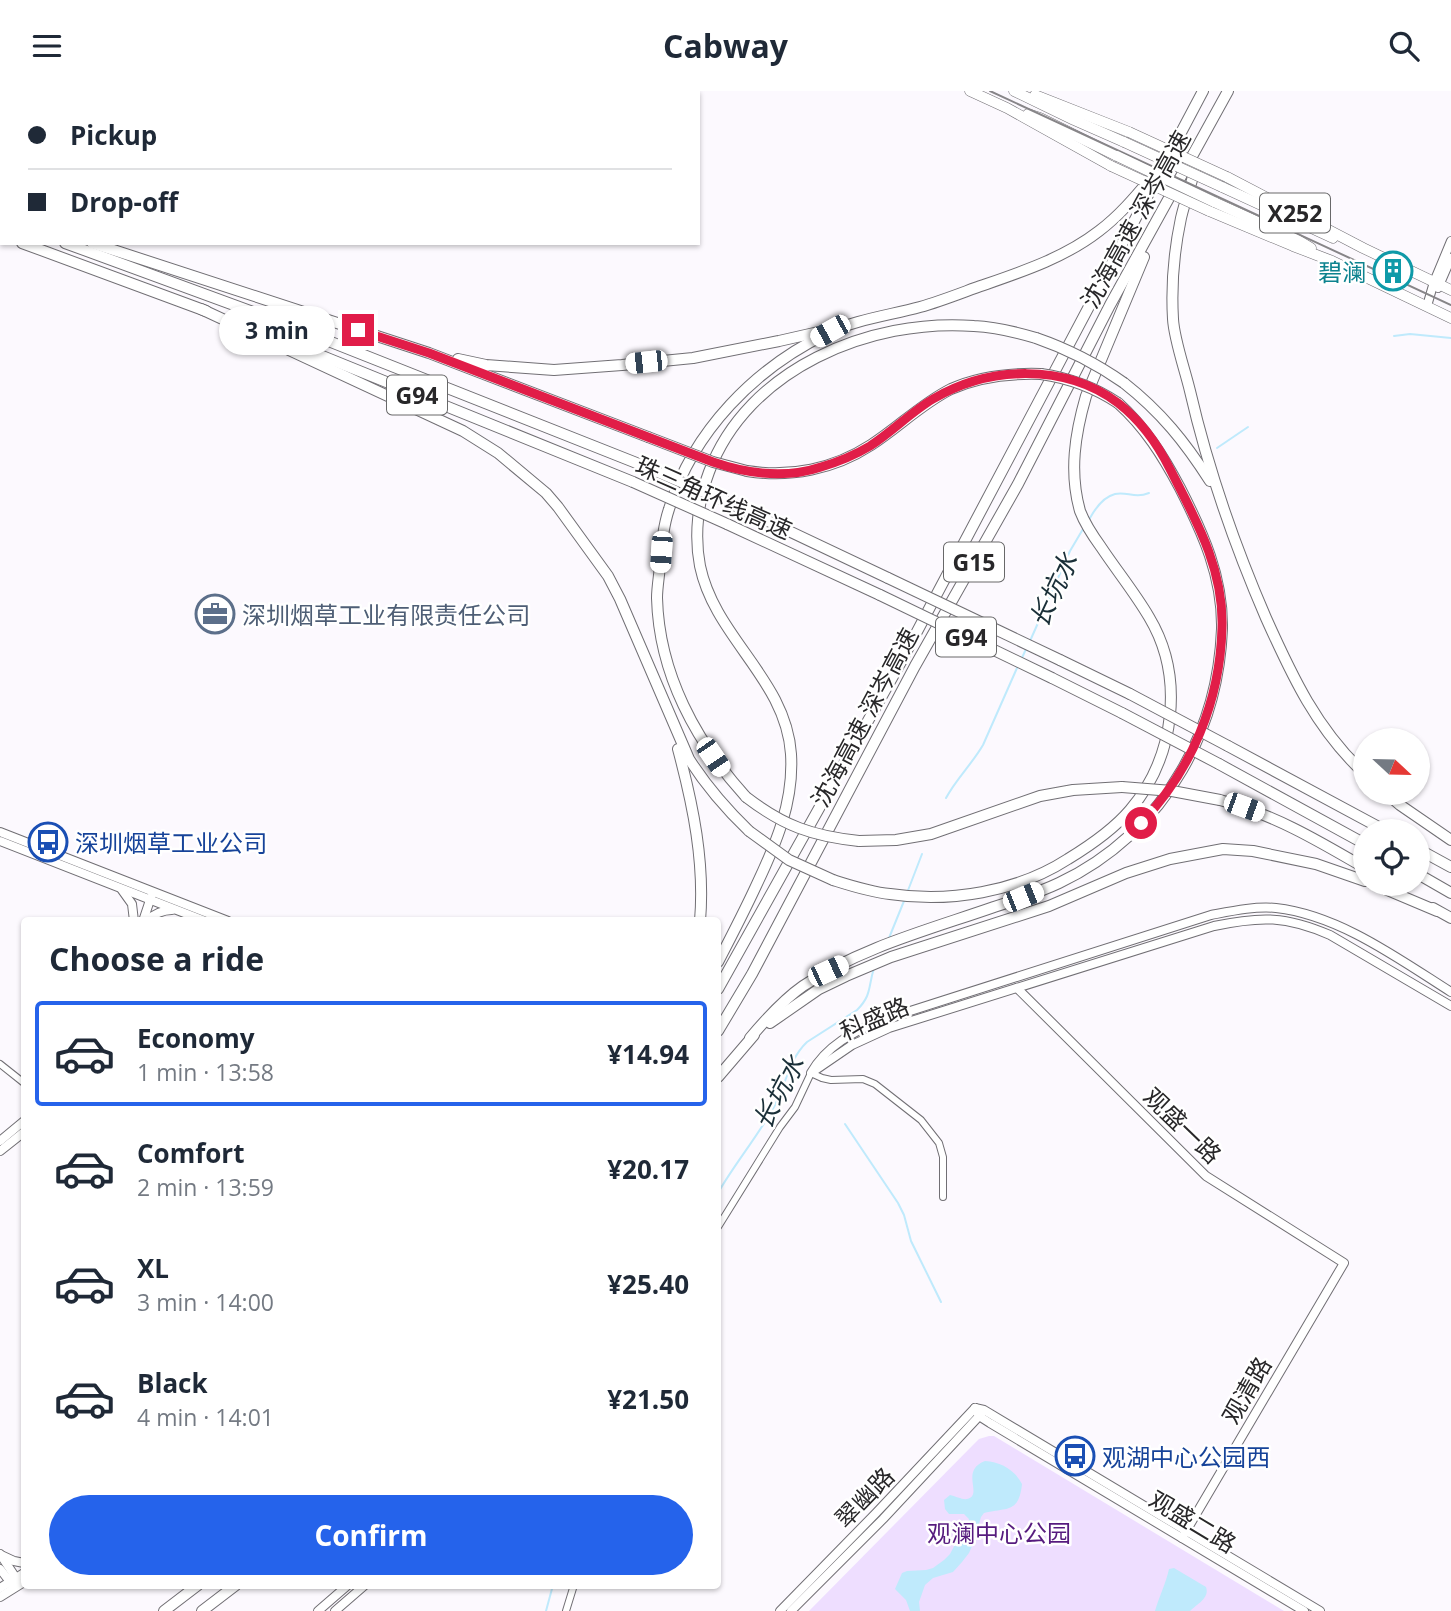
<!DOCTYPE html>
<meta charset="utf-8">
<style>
:root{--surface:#fff;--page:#f2f2f3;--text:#1f2937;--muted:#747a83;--line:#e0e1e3;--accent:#2563eb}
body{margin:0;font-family:"Open Sans","Noto Sans SC",sans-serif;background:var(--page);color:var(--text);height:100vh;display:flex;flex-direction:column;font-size:26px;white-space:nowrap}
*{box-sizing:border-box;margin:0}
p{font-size:23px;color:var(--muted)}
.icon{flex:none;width:38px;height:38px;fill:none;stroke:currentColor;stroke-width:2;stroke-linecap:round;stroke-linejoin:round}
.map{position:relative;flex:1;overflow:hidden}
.panel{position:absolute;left:21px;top:826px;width:700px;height:672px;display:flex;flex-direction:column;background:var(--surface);border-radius:7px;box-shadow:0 2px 5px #0004}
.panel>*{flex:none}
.banner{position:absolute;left:0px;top:0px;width:700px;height:154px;box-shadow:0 2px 5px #0004;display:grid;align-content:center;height:154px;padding:0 28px;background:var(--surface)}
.needle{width:46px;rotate:112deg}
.buttons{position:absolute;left:1353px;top:637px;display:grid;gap:14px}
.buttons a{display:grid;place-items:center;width:77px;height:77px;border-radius:50%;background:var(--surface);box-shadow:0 2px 5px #0004;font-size:35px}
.end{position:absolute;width:32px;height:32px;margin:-16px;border:9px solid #e11d48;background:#fff;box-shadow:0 0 0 4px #fff}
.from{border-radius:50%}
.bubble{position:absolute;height:49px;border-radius:24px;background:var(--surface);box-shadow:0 2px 5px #0004;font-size:23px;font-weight:700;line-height:49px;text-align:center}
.car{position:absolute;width:21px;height:42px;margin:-21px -10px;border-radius:9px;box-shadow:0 0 5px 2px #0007;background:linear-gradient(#fff 24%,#345 0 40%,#fff 0 76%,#345 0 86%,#fff 0)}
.banner b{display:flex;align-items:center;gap:24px;height:66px;font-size:26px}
.banner b+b{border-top:2px solid var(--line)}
.banner i{width:18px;height:18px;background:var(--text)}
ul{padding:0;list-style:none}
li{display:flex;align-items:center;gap:21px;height:105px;margin:0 14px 10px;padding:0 14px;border:4px solid transparent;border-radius:7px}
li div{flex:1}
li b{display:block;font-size:26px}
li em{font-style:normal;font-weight:700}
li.selected{border-color:var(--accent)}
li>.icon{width:63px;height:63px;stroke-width:1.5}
h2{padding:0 28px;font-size:32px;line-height:84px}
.action{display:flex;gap:14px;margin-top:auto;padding:14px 28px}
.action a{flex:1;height:80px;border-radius:42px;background:var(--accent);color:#fff;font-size:28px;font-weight:700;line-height:80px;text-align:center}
header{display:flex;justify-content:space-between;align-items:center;height:91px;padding:0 28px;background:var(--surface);font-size:32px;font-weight:700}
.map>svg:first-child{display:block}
</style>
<header><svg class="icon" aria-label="menu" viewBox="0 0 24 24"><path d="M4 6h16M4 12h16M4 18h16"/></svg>Cabway<svg class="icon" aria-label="search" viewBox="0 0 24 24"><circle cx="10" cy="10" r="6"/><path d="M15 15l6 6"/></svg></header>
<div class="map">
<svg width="1451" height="1520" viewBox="0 0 1451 1520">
<rect width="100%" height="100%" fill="#fcf9fe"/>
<polygon fill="#eedeff" points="989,1345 994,1345 1284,1520 809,1520 974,1353 979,1348"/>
<g fill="#bfeafc">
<path d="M985,1370C1001,1371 1015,1379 1022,1393C1019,1423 1006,1416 984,1422L981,1426L973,1453L969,1462L962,1471L953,1481L933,1487L925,1494L919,1511L920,1520H910L906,1509L895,1498L902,1482L907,1480L926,1479L933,1477L944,1469L950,1463L960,1444L967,1437L969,1428L964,1423H949L945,1418L944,1409L950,1404C955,1405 963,1409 967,1408C984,1404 959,1380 985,1370Z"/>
<path d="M1174,1477L1206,1496C1210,1507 1197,1513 1190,1520H1155C1159,1506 1166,1492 1169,1478Z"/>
</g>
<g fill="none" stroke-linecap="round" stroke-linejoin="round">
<g stroke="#bfeafc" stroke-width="2">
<polyline points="1394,245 1410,243 1451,247"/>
<polyline points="1217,357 1248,336"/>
<path d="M1090,427C1095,418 1103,406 1115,403C1127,400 1134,408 1149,402"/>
<polyline points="1030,550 1070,460 1083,438"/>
<polyline points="1021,569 1026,558"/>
<path d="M946,707C956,688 972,673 983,654L1017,577"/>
<polyline points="907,802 922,763"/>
<polyline points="889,847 904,810"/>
<polyline points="845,1033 898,1112 904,1124 911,1150 941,1211"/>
<path d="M718,1102C735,1072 759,1044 775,1014C786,993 789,968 807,951L857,919C872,904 868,896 874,877"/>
<polyline points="546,1520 553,1494"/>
</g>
<defs>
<g id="street">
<polyline points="0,973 24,992"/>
<polyline points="718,1136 780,1036 795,1016 811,982 822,987 831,989 863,988 875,993 921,1029 939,1052 943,1066 943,1106"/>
<polyline points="566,1520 574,1494"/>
</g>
<g id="secondary">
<polyline points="74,2 74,0"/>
<polyline points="368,2 368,0"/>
<polyline points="1438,197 1451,167"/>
<polyline points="1427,215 1434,191 1451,150"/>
<polyline points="0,741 228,830"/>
<polyline points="0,750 205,830"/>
<polyline points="122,799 132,813 134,830"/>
<polyline points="143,830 151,806"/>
<path d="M146,830C154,823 162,819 172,819"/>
<polyline points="1017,897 1206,1085 1344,1172 1182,1447"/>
<path d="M814,980L852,954L889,937L1214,835C1261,825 1286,825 1330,844L1451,915"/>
<path d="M811,982C826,955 854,940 882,929L1211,824C1232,820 1255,815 1276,817C1339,824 1399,868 1451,901"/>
<polyline points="0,1050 24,1030"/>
<polyline points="0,1060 24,1041"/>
<polyline points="975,1317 984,1319 1320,1520"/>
<polyline points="975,1317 979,1325 990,1332 1304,1520"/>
<polyline points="0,1463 16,1487 16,1495"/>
<polyline points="1,1464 14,1470 24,1472"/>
<polyline points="0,1478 11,1492"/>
<polyline points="0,1497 24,1482"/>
<polyline points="0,1506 24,1491"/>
<polyline points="318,1520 348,1494"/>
<polyline points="335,1520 365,1494"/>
<polyline points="780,1520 876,1422 975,1317"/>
<polyline points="791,1520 883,1428 981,1323"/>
</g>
<g id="primary">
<polyline points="970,0 1007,17 1111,75"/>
<polyline points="1014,0 1074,29 1124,51"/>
<polyline points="41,2 41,0"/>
<polyline points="56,2 56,0"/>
<polyline points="1035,4 1129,41"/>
<polyline points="1028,23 1040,27 1117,65"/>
<polyline points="1227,86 1363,157 1451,199"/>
<polyline points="1222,96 1333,147"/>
<polyline points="1214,111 1296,148 1311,157"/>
<polyline points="0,117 2,113"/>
<polyline points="1209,120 1293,155 1332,170 1451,227"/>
</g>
<g id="highway">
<polyline points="27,2 27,0"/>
<path d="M1196,76C1191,93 1185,110 1181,127C1174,160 1171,194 1173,228C1174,248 1185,279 1190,300C1208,378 1234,453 1266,527C1292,585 1317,639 1365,683"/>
<polyline points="0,86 2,83"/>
<polyline points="0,129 2,129"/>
<polyline points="0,144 2,145"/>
<polyline points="22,152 206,220"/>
<polyline points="65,152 283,232 639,373"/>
<polyline points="92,152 429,262 648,346"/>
<path d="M201,218L463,340L498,362L546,402L558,416L608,485L620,508L689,668C707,696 725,717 749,740"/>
<polyline points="300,256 633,391"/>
<polyline points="458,268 486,274 554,279 622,274 693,267 779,250 823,240"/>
<path d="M1124,292C1161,321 1185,351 1210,390"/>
<path d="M747,380C790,387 834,378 871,354C899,336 921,313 951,298C980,285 1010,282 1041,283"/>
<polyline points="734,414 888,487"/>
<polyline points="727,433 880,504"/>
<polyline points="1060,569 1130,603"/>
<polyline points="1052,587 1122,622"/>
<polyline points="1228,655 1386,740"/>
<path d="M678,658C693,714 705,772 700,830"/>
<polyline points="1219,673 1365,753"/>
<polyline points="1386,702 1400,714 1451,749"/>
<path d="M746,706C696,651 659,583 657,507C657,497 659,486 660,475C661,457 663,436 669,418C693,340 755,277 828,242C854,229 891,224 920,216C938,211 956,204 975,197C1018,182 1063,168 1099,140C1119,125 1135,106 1151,87"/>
<path d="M1220,709C1275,724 1317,749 1365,777"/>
<polyline points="859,750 896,749 931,743 1040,705 1073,699 1122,696"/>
<polyline points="1418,758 1451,776"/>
<polyline points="1418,783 1451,802"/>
<path d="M833,789C852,795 870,801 890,803C949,812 1017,801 1068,768C1091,754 1113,739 1130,719C1175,666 1185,586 1149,526C1135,502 1117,480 1101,456C1093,445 1085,433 1080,420C1069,381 1075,343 1086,305L1144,166"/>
<polyline points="1373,793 1437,820"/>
<polyline points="1433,817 1451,827"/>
<path d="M718,871C731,846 744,821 756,795C776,753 794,711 791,663C786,588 715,547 700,475C694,444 698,410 709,381C747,278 870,227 974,235C995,236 1016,241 1036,247"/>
<polyline points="718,898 902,569 1203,0"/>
<polyline points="770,932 819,898 846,885 891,866 1049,815 1126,782 1170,768 1223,758 1253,760 1316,773 1365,790"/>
<polyline points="718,940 752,883 915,575 1018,393 1110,214 1228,0"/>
<path d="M750,947C766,928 783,909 803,895C859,857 931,838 994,816C1016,809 1038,802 1059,792C1110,768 1154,728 1182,679C1207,636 1220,588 1222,538C1223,486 1203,442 1180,397C1163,365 1145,336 1118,312"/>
<polyline points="718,986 754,944"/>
<polyline points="164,1520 198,1494"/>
<polyline points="202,1520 236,1494"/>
</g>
</defs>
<use href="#street" stroke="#716f74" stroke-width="8"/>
<use href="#secondary" stroke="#716f74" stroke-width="10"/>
<use href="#primary" stroke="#716f74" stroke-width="11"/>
<use href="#highway" stroke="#716f74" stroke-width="12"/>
<use href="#street" stroke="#fff" stroke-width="6"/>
<use href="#secondary" stroke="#fff" stroke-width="8"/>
<use href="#primary" stroke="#fff" stroke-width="10"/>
<use href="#highway" stroke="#fff" stroke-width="10"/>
<polyline stroke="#878588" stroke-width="2" points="990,0 1451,214"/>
<defs>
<g id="primary-bridge">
<polyline points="1129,41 1227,86"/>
<polyline points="1124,51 1222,96"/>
<polyline points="1117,65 1214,111"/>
<polyline points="1111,75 1209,120"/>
</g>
<g id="highway-bridge">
<path d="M1036,247C1068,258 1097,273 1124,292"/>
<path d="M1041,283C1069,287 1094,296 1118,312"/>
<polyline points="648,346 713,371 747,380"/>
<polyline points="639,373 734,414"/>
<polyline points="633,391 727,433"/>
<polyline points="888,487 1060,569"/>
<polyline points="880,504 1052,587"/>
<polyline points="1130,603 1228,655"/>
<polyline points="1122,622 1219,673"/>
<polyline points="1122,696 1172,700 1220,709"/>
<path d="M746,706C784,735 812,745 859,750"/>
<polyline points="749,740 789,769 833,789"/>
</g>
</defs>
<use href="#primary-bridge" stroke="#716f74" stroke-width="11" stroke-linecap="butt"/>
<use href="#highway-bridge" stroke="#716f74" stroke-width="12" stroke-linecap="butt"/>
<use href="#primary-bridge" stroke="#fff" stroke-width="10"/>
<use href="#highway-bridge" stroke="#fff" stroke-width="10"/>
</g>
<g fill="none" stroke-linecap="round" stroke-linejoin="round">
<path stroke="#e11d48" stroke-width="9" d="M358,239L429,262L713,371C748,383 785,388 821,376C838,371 855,364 870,355C892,341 911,321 933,308C989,275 1065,272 1118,312C1140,329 1158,354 1170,378C1196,429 1224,478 1222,537C1220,610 1192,679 1141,732"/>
</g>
<defs>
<symbol id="building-ring" viewBox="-11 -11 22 22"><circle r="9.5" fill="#fff" stroke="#0f9aa8" stroke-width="1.5"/><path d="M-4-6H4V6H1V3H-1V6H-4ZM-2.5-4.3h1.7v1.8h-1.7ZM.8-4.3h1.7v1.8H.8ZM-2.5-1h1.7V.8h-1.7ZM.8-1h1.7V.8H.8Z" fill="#0f9aa8"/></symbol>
<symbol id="office-ring" viewBox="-11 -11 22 22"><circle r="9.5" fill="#fff" stroke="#5c6f8a" stroke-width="1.5"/><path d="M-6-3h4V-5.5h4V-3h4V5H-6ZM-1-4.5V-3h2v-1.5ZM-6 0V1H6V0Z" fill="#5c6f8a"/></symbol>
<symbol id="bus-ring" viewBox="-11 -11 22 22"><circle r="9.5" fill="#fff" stroke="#1a4fb4" stroke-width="1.5"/><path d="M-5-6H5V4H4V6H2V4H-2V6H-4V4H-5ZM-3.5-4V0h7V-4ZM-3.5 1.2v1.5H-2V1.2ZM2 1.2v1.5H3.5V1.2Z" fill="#1a4fb4"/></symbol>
</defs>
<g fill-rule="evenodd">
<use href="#building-ring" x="1371" y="158" width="44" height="44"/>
<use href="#office-ring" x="193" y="501" width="44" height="44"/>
<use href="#bus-ring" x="26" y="729" width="44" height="44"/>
<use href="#bus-ring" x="1053" y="1343" width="44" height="44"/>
</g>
<g text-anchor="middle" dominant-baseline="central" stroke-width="5" stroke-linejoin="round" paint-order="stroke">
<g fill="#fff" stroke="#686869" stroke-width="2">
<rect x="1260" y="102.5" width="70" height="39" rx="5"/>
<rect x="387" y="284.5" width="60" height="39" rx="5"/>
<rect x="944" y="451.5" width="60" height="39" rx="5"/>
<rect x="936" y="526.5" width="60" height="39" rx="5"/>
</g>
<g font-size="23" font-weight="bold" fill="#282729">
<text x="1295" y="122">X252</text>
<text x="417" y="304">G94</text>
<text x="974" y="471">G15</text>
<text x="966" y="546">G94</text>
</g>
<g font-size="24" fill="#282729" stroke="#fff">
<text transform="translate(1135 128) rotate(-61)">沈海高速 深岑高速</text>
<text transform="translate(714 406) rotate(24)">珠三角环线高速</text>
<text transform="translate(864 626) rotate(-62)">沈海高速 深岑高速</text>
<text transform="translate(874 927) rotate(-23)">科盛路</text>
<text transform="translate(1183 1034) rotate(44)">观盛一路</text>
<text transform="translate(1246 1299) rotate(-60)">观清路</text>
<text transform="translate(864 1406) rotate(-46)">翠幽路</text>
<text transform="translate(1193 1430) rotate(31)">观盛二路</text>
</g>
<g font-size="24" fill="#0d838f" stroke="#fff" text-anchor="end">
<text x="1366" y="180">碧澜</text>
</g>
<g font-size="24" fill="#4e5e75" stroke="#fff" text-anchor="start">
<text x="242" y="523">深圳烟草工业有限责任公司</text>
</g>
<g font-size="24" fill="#164399" stroke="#fff" text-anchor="start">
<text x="75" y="751">深圳烟草工业公司</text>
<text x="1102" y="1365">观湖中心公园西</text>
</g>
<g font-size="24" fill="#561b7e" stroke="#fff">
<text x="999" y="1441">观澜中心公园</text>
</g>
<g font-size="26" font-style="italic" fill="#1a2f38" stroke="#fff">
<text transform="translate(1053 499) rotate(-65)">长坑水</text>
<text transform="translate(778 1001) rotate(-62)">长坑水</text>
</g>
</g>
</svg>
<div class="buttons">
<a><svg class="needle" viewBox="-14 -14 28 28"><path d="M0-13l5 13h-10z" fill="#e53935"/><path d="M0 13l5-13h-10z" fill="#747a83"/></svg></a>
<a><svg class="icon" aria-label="locate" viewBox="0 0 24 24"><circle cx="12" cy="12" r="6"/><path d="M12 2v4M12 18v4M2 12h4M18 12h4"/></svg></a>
</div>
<i class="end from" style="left:1141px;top:732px"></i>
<i class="end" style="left:358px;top:239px"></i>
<div class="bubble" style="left:219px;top:215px;width:116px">3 min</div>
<i class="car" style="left:830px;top:240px;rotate:241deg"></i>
<i class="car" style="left:646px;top:271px;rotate:264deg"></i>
<i class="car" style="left:661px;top:461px;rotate:184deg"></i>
<i class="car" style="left:713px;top:666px;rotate:146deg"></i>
<i class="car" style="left:1244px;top:716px;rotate:110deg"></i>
<i class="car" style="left:1023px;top:806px;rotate:68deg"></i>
<i class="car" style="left:828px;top:880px;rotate:65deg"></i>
<div class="banner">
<b><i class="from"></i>Pickup</b>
<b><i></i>Drop-off</b>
</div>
<section class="panel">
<h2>Choose a ride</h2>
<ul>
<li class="selected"><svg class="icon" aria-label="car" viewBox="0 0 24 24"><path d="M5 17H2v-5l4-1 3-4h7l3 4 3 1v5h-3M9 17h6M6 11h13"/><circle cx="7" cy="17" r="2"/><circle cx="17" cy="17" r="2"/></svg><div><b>Economy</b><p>1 min · 13:58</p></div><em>¥14.94</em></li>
<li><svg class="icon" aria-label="car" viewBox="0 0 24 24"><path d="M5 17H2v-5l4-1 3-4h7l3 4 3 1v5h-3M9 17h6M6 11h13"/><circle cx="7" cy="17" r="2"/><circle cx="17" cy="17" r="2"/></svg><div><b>Comfort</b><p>2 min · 13:59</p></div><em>¥20.17</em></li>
<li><svg class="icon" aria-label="car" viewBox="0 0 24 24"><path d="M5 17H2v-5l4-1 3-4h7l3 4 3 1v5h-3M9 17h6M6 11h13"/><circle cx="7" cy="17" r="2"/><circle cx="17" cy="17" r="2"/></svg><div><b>XL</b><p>3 min · 14:00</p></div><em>¥25.40</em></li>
<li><svg class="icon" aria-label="car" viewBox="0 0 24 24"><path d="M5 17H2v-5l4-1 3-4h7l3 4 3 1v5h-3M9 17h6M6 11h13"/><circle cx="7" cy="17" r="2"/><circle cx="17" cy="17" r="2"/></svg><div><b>Black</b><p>4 min · 14:01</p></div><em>¥21.50</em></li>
</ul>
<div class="action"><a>Confirm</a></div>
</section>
</div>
